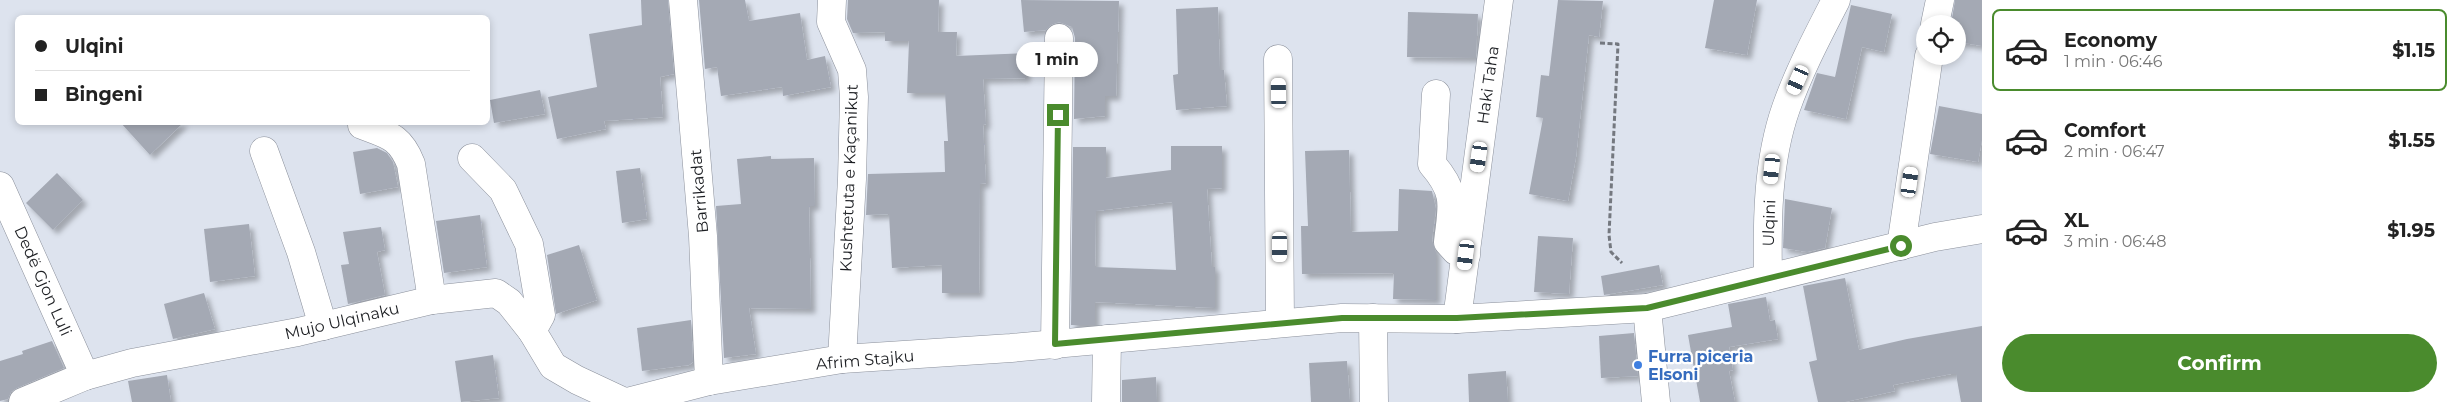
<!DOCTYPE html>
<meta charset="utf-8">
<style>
:root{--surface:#fff;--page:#f2f2f2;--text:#222;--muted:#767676;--line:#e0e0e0;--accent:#4a8b2d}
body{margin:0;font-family:Montserrat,sans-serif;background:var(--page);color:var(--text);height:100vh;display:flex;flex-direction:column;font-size:19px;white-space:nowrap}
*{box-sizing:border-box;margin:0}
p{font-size:16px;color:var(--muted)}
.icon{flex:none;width:28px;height:28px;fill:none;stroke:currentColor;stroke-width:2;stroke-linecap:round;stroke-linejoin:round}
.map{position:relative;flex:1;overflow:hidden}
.details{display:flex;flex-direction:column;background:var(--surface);width:475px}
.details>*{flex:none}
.hud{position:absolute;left:15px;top:15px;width:475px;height:110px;border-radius:8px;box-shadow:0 2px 8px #0003;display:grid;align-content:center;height:110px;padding:0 20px;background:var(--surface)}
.buttons{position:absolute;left:1916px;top:15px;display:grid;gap:10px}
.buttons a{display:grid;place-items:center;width:50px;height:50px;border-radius:50%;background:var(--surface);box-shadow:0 2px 8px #0003;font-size:25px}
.end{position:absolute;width:22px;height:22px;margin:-11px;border:6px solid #4a8b2d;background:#fff;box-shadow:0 0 0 2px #fff}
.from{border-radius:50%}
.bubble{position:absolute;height:35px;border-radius:18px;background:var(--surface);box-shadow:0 2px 8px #0003;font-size:16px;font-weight:700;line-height:35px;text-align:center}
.car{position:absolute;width:15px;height:30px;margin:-15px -8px;border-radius:6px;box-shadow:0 0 4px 1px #0007;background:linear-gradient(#fff 24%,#345 0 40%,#fff 0 76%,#345 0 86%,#fff 0)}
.hud b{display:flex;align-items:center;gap:18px;height:48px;font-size:19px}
.hud b+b{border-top:1px solid var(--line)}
.hud i{width:12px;height:12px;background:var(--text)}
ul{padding:9px 0 0;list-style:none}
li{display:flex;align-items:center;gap:15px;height:82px;margin:0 10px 8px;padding:0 10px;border:2px solid transparent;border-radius:8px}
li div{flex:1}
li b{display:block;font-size:19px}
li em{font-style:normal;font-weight:700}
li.on{border-color:var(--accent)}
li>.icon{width:45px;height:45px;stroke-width:1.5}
.cta{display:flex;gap:10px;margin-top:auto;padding:10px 20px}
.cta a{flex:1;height:58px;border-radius:30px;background:var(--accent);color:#fff;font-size:20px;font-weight:700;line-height:58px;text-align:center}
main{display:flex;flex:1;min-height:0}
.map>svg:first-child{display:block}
</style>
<main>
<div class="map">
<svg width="1982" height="402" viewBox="0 0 1982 402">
<defs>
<filter id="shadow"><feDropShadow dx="4.5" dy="4.5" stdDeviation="2.5" flood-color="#0004"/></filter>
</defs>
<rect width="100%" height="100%" fill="#dde3ee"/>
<g fill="#a4a9b4" fill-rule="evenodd" filter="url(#shadow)">
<polygon points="641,0 668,0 674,74 660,77 663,117 604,121 606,129 557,139 548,97 597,87 589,34 642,25"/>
<polygon points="699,0 745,0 749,21 800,13 807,60 825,56 831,87 783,96 782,87 721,96 717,67 705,69"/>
<polygon points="848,0 939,0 938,32 957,32 956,56 1026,53 1026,78 983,79 986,124 983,125 986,183 980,184 979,293 942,293 942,265 892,268 889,214 866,215 868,174 945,172 944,141 948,141 945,93 907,93 909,41 885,41 885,32 853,33 847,19"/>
<polygon points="1021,0 1119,1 1116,96 1105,96 1105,116 1074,119 1075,38 1072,27 1059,22 1051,25 1046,30 1024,32"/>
<polygon points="1558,0 1603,1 1599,37 1589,35 1576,157 1568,201 1529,194 1543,118 1536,117 1541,75 1549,76"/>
<polygon points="1714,0 1757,0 1747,55 1705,48"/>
<polygon points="1955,0 1982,0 1982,46 1958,42 1958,24 1951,24"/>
<polygon points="1851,5 1892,14 1884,52 1862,47 1846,119 1804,110 1817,73 1835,77"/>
<polygon points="1218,7 1220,70 1224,70 1227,106 1176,110 1173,75 1178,74 1176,9"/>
<polygon points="1408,12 1478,14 1476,58 1407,57"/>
<polygon points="540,90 545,114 494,123 490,100"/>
<polygon points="1939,106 1982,114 1982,140 1978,162 1930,154"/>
<polygon points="120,122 184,122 150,155"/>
<path d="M1171,146H1222V188L1207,189L1212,267H1215V308L1095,302V325H1071L1073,147H1106V178L1171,170ZM1172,202L1176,270L1095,267L1096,211Z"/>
<polygon points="377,148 387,153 393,162 398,187 360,194 353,152"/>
<polygon points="1349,150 1351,232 1398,231 1399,189 1432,191 1436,209 1432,240 1436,252 1436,300 1393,299 1394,273 1302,274 1301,226 1308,226 1305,151"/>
<polygon points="771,156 771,159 814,158 815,206 809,206 811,309 749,308 756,354 724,358 716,206 741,204 737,159"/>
<polygon points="640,168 647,219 622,223 616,171"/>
<polygon points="57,173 83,200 53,230 26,203"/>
<polygon points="1785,199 1832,208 1825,248 1807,252 1783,248"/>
<polygon points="480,215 487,267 444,273 436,221"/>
<polygon points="249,224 255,276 210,282 204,229"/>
<polygon points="381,227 385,250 377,252 385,295 348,304 341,265 349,264 343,232"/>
<polygon points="1538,236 1573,238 1569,294 1534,292"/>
<polygon points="579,245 597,300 556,314 547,255"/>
<polygon points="1659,265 1663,285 1604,295 1601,276"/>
<polygon points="1845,278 1859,350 1907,339 1982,326 1982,402 1961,402 1956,374 1951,374 1893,385 1895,391 1845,402 1818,402 1809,362 1817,360 1803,286"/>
<polygon points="204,293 215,329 173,339 164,304"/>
<polygon points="1766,297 1770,321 1775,320 1778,339 1729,347 1733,370 1729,371 1735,402 1700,402 1688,335 1732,327 1728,304"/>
<polygon points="691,320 693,362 689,365 642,371 637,328"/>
<polygon points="1634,333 1638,376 1601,378 1599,336"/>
<polygon points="52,341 64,368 17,388 11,392 8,399 0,401 0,361 23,354 22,351"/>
<polygon points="493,355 499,398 461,402 455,361"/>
<polygon points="1347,361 1350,402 1311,402 1309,363"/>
<polygon points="1506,371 1508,402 1469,402 1468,374"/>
<polygon points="167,375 171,402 132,402 128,381"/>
<polygon points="1156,377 1157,402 1122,402 1122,380"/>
</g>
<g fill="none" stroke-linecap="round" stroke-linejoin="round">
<defs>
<g id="street">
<polyline points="683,0 703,236 709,381"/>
<polyline points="832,0 831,22 852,70 854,97 852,179 842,359"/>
<polyline points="1935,24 1940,0"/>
<polyline points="1278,59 1280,323"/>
<path d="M1436,94L1432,164C1458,194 1452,206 1448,242L1456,251L1466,255"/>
<path d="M362,125C388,135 400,136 411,164L432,300"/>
<polyline points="264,151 301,252 323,326"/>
<polyline points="472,158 503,190 529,244 541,315 532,331"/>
<polyline points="0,186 85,376"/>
<polyline points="1901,246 1929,56"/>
<path d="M1768,278C1767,222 1767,162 1786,108C1799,71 1818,35 1836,0"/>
<polyline points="1647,308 1656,402"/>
<polyline points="1373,318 1374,402"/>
<polyline points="1457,319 1499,0"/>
<polyline points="1055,345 1059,38"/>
<polyline points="23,402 85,376 132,363 298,332 432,300 496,293 509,302 532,331 553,366 577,380 624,402"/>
<polyline points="627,402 709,381 842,359 1011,348 1342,318 1457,319 1647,308 1935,237 1982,229"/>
<polyline points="1106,402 1107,339"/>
</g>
</defs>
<use href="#street" stroke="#8b909b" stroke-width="29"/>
<polyline stroke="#74787f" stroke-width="3" stroke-dasharray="5 2.5" stroke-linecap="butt" points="1600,43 1618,44 1609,235 1611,252 1622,263"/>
<use href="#street" stroke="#fff" stroke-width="28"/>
</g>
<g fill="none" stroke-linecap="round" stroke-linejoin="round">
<polyline stroke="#4a8b2d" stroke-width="6" points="1058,115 1055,344 1342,318 1457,318 1647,308 1901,246"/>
</g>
<circle fill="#3f7fe0" stroke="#fff" stroke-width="2" cx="1638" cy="365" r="5"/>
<g text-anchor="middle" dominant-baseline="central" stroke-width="4.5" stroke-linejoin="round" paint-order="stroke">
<g font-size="16" fill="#1c1e22" stroke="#fff">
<text transform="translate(1488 85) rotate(-82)">Haki Taha</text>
<text transform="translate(849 178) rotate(-88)">Kushtetuta e Kaçanikut</text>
<text transform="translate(699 191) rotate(-95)">Barrikadat</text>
<text transform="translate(1769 223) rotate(-88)">Ulqini</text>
<text transform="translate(43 281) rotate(66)">Dedë Gjon Luli</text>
<text transform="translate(342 321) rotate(-13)">Mujo Ulqinaku</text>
<text transform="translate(865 360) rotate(-5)">Afrim Stajku</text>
</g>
<g font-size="16" font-weight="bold" fill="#366cbe" stroke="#fff" text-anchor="start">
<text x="1648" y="356">Furra piceria<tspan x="1648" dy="18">Elsoni</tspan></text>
</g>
</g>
</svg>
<div class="buttons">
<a><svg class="icon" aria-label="locate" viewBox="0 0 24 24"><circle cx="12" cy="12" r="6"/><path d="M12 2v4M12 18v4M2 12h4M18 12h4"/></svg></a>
</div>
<i class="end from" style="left:1901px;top:246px"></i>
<i class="end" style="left:1058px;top:115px"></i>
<div class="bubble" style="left:1016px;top:42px;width:82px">1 min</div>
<i class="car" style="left:1798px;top:80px;rotate:204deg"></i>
<i class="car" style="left:1279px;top:93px;rotate:359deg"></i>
<i class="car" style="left:1479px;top:157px;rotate:188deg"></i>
<i class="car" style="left:1772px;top:169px;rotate:186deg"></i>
<i class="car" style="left:1910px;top:182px;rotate:8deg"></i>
<i class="car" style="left:1280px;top:247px;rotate:180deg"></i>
<i class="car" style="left:1466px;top:255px;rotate:187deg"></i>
<div class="hud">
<b><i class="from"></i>Ulqini</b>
<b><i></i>Bingeni</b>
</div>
</div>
<section class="details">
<ul>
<li class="on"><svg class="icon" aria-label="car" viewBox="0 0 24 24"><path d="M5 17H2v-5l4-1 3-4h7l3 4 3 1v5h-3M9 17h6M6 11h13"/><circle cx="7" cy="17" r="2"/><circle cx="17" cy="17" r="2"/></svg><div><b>Economy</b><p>1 min · 06:46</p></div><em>$1.15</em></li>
<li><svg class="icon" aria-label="car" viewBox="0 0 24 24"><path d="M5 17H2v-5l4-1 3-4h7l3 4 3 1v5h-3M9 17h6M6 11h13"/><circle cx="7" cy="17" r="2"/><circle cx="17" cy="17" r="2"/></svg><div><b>Comfort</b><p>2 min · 06:47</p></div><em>$1.55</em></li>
<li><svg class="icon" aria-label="car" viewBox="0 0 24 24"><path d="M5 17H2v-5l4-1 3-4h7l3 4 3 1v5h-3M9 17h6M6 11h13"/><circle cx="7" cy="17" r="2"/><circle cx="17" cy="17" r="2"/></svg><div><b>XL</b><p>3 min · 06:48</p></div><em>$1.95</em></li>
</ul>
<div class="cta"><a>Confirm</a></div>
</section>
</main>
